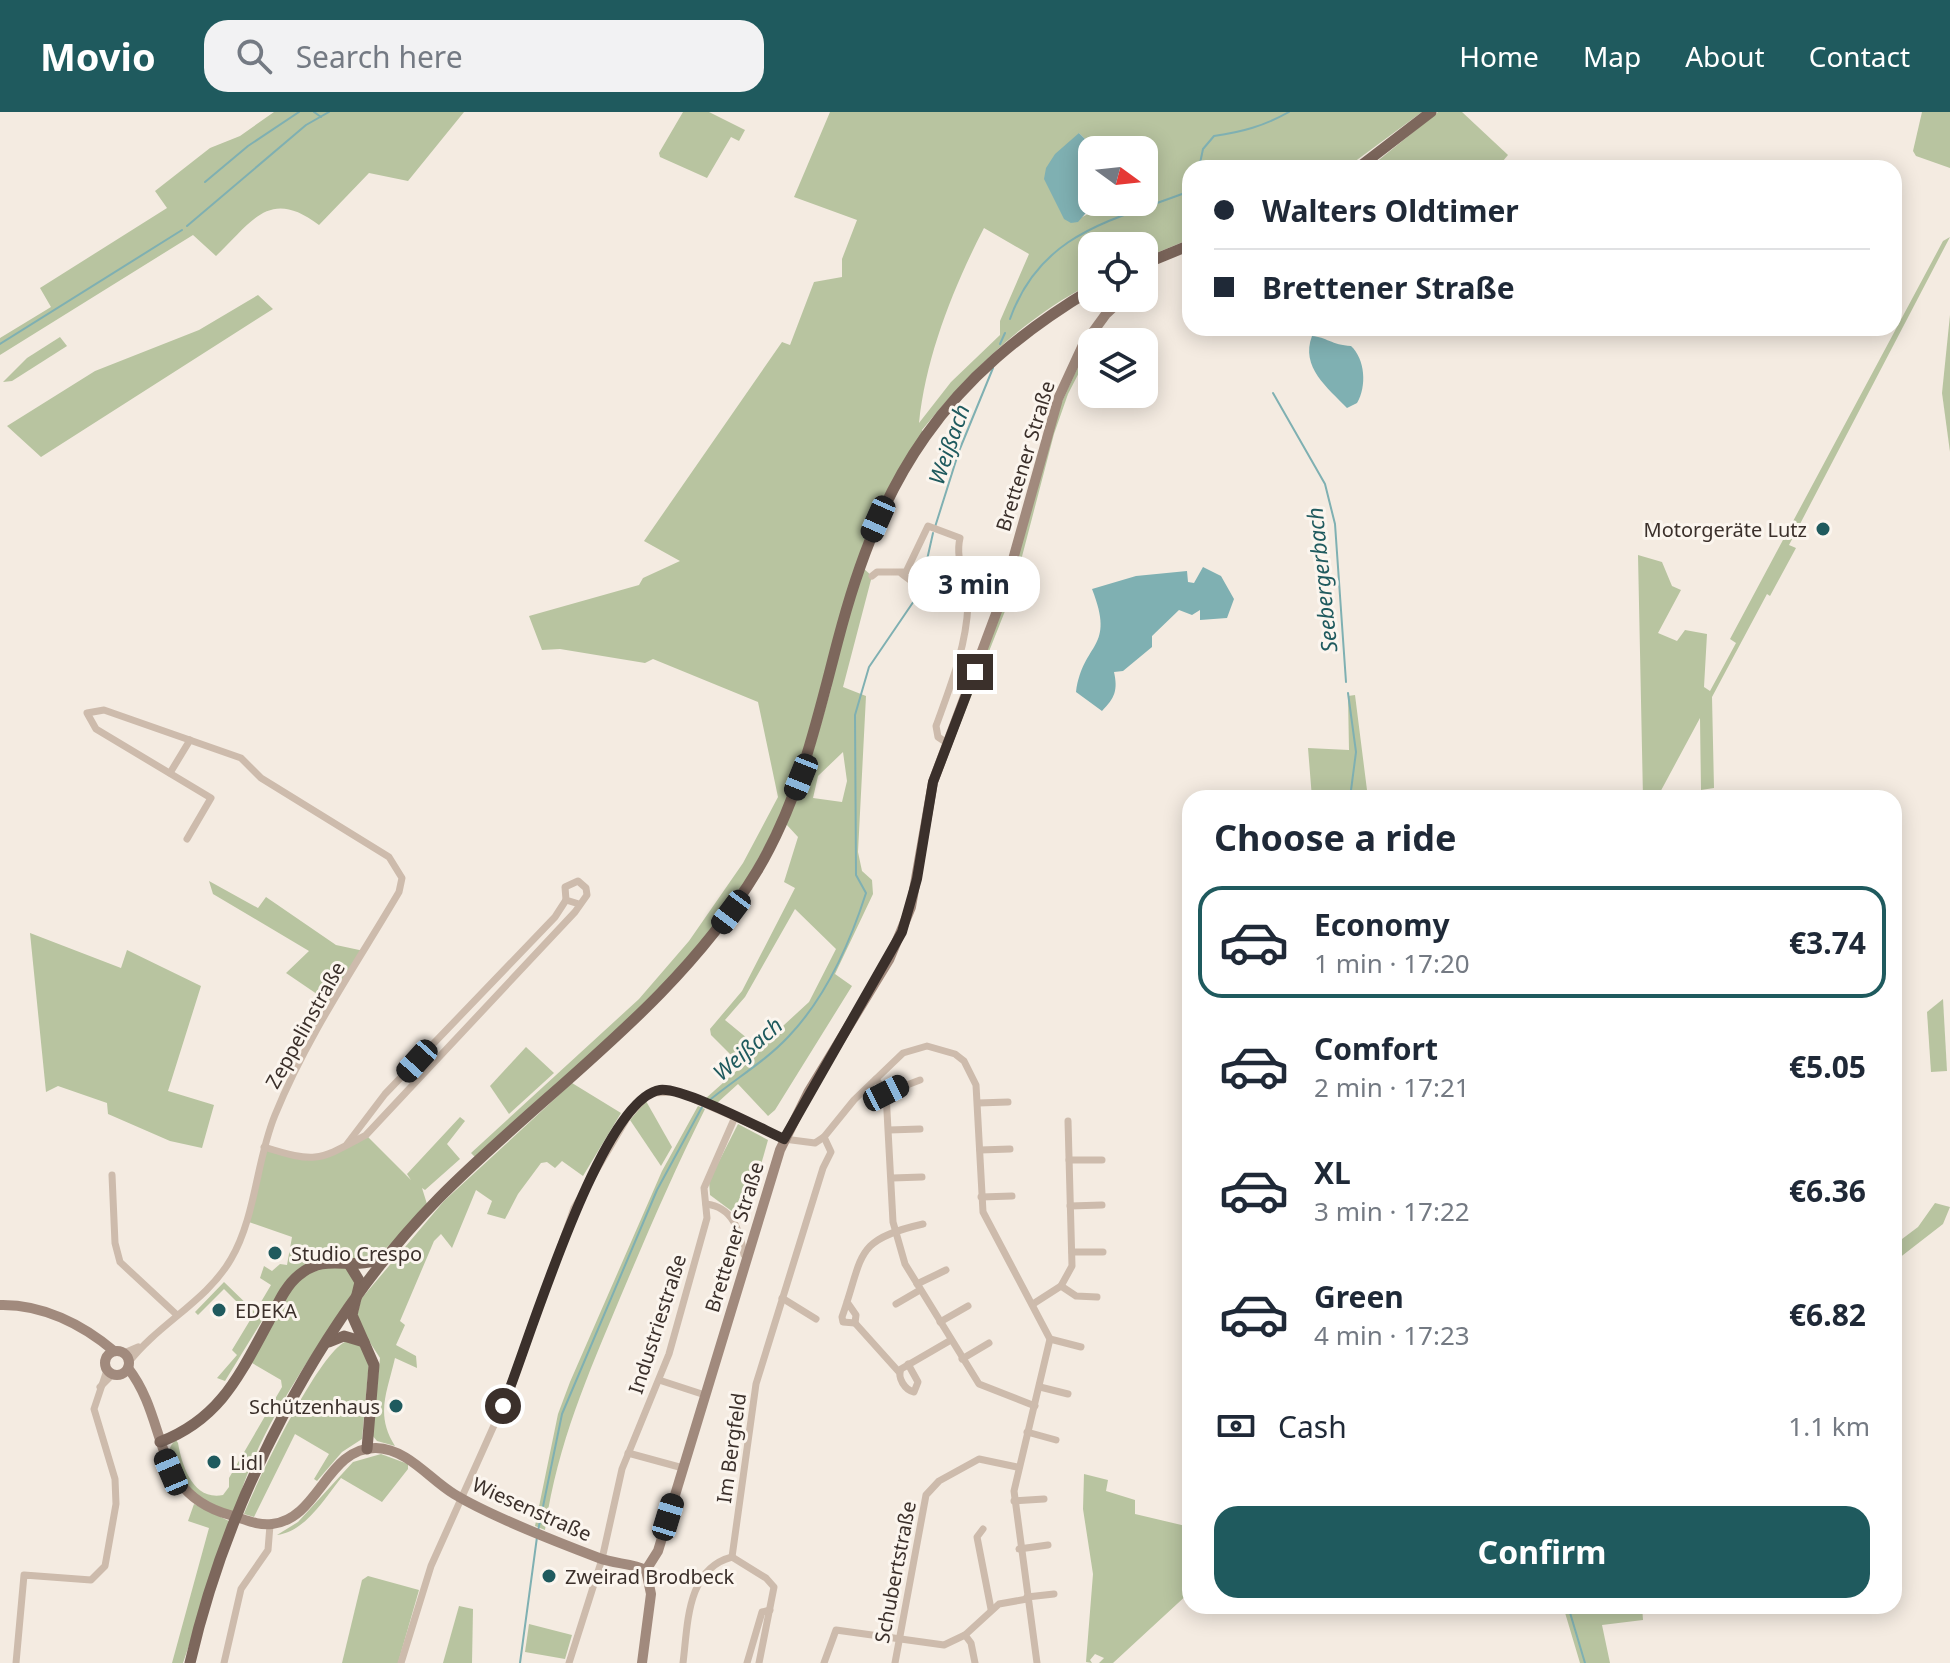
<!DOCTYPE html>
<meta charset="utf-8">
<style>
:root{--surface:#fff;--page:#f2f2f3;--text:#1f2937;--muted:#747a83;--line:#e0e1e3;--accent:#1f5a5e}
body{margin:0;font-family:"Noto Sans",sans-serif;background:var(--page);color:var(--text);height:100vh;display:flex;flex-direction:column;font-size:30px;white-space:nowrap}
*{box-sizing:border-box;margin:0}
p{font-size:26px;color:var(--muted)}
.icon{flex:none;width:44px;height:44px;fill:none;stroke:currentColor;stroke-width:2;stroke-linecap:round;stroke-linejoin:round}
.map{position:relative;flex:1;overflow:hidden}
.sheet{position:absolute;left:1182px;top:678px;width:720px;height:824px;display:flex;flex-direction:column;background:var(--surface);border-radius:24px;box-shadow:0 4px 20px #0003}
.sheet>*{flex:none}
.top-card{position:absolute;left:1182px;top:48px;width:720px;height:176px;border-radius:24px;box-shadow:0 4px 20px #0003;display:grid;align-content:center;height:176px;padding:0 32px;background:var(--surface)}
.needle{width:52px;rotate:105deg}
.buttons{position:absolute;left:1078px;top:24px;display:grid;gap:16px}
.buttons a{display:grid;place-items:center;width:80px;height:80px;border-radius:16px;background:var(--surface);box-shadow:0 4px 20px #0003;font-size:40px}
.end{position:absolute;width:36px;height:36px;margin:-18px;border:10px solid #3b302b;background:#fff;box-shadow:0 0 0 4px #fff}
.from{border-radius:50%}
.bubble{position:absolute;height:56px;border-radius:24px;background:var(--surface);box-shadow:0 4px 20px #0003;font-size:26px;font-weight:700;line-height:56px;text-align:center}
.car{position:absolute;width:24px;height:48px;margin:-24px -12px;border-radius:10px;box-shadow:0 0 6px 2px #0007;background:linear-gradient(#222 24%,#8ab4d8 0 40%,#222 0 76%,#8ab4d8 0 86%,#222 0)}
.top-card b{display:flex;align-items:center;gap:28px;height:76px;font-size:30px}
.top-card b+b{border-top:2px solid var(--line)}
.top-card i{width:20px;height:20px;background:var(--text)}
ul{padding:0;list-style:none}
li{display:flex;align-items:center;gap:24px;height:112px;margin:0 16px 12px;padding:0 16px;border:4px solid transparent;border-radius:24px}
li div{flex:1}
li b{display:block;font-size:30px}
li em{font-style:normal;font-weight:700}
li.current{border-color:var(--accent)}
li>.icon{width:72px;height:72px;stroke-width:1.5}
h2{padding:0 32px;font-size:36px;line-height:96px}
.pay{display:flex;align-items:center;gap:20px;height:88px;padding:0 32px;font-size:30px}
.pay p{margin-inline-start:auto}
.action{display:flex;gap:16px;margin-top:auto;padding:16px 32px}
.action a{flex:1;height:92px;border-radius:24px;background:var(--accent);color:#fff;font-size:32px;font-weight:700;line-height:92px;text-align:center}
header{display:flex;align-items:center;gap:48px;box-sizing:border-box;height:112px;padding:0 40px;background:var(--accent);color:#fff}
header strong{font-size:38px}
nav{display:flex;gap:44px;margin-inline-start:auto;font-size:28px}
.search{width:560px;height:72px;background:var(--page);display:flex;align-items:center;gap:20px;box-sizing:border-box;padding:0 28px;border-radius:24px;color:var(--muted);font-size:30px}
.map>svg:first-child{display:block}
</style>
<header>
<strong>Movio</strong>
<div class="search"><svg class="icon" aria-label="search" viewBox="0 0 24 24"><circle cx="10" cy="10" r="6"/><path d="M15 15l6 6"/></svg>Search here</div>
<nav><a>Home</a><a>Map</a><a>About</a><a>Contact</a></nav>
</header>
<div class="map">
<svg width="1950" height="1551" viewBox="0 0 1950 1551">
<rect width="100%" height="100%" fill="#f4ebe1"/>
<g fill="#b8c4a0" fill-rule="evenodd">
<path d="M274,0H464L408,69L369,61L319,113C269,75 252,110 216,144L193,123L0,243V226L51,195L40,176L167,96L155,79L210,36L240,24Z"/>
<polygon points="683,0 709,0 745,18 739,29 731,25 707,66 660,45 659,41"/>
<path d="M830,0H1422L1346,56H1190V127L1144,146V134H1092V171C1024,206 970,259 922,318L925,323L910,344L863,456L872,464L843,575L866,584L858,740L862,759L872,768L873,782L835,862L852,874L775,998L768,1004L738,972L716,992L705,987L742,954L711,923L710,917L742,879L795,776L784,770L798,725L786,712L805,668L832,573C804,647 778,722 733,788C666,889 565,965 476,1046L471,1041L639,887L689,829L743,751L778,685L758,590L653,547L645,551L560,537L542,538L529,504L639,473L643,466L680,449L644,429L782,230L790,233L814,170L842,165V147L857,108L794,85ZM1079,21L1096,38H1144V64L1150,65L1144,90H1115L1113,95L1094,97L1098,90H1092V75L1083,73L1079,80L1088,90V102L1071,111ZM984,116L1029,142L1000,209V223L951,270L919,311C926,244 953,176 984,116ZM843,640L847,669L842,690L813,686L818,664ZM795,797L836,837L809,890L759,936L725,908L745,885Z"/>
<polygon points="1438,0 1462,0 1508,43 1497,56 1369,56"/>
<polygon points="1922,0 1950,0 1950,56 1916,44 1913,39"/>
<polygon points="1950,125 1789,433 1796,436 1770,484 1767,482 1712,585 1714,676 1701,678 1700,606 1657,686 1643,686 1638,443 1662,450 1672,474 1681,478 1658,521 1677,529 1685,518 1707,522 1704,575 1710,579 1736,531 1730,527 1943,129"/>
<polygon points="258,183 273,197 41,345 7,314 95,259 199,218"/>
<polygon points="1950,203 1950,340 1942,281"/>
<polygon points="60,225 67,234 12,269 3,270 27,246"/>
<polygon points="1083,244 1087,245 1068,282 1054,322 1013,479 949,640 1061,292"/>
<polygon points="1355,583 1368,686 1312,686 1308,636 1349,638 1348,584"/>
<polygon points="209,769 258,796 266,785 336,833 364,839 333,893 286,861 309,839 213,782"/>
<polygon points="30,821 121,856 127,838 201,874 168,979 214,993 202,1036 170,1029 108,1002 107,991 58,974 46,980"/>
<polygon points="1943,887 1947,959 1931,960 1927,900"/>
<polygon points="526,935 554,961 509,1002 490,974"/>
<path d="M572,971L621,1001L583,1064L562,1049L555,1056L547,1050L541,1051L518,1082L505,1107L487,1102L492,1089L476,1078L452,1136L441,1122L434,1129L400,1209L405,1213L396,1233L416,1244L417,1256L395,1246C387,1281 375,1302 395,1334L377,1329L372,1323L380,1246L356,1209L361,1187L444,1089Z"/>
<polygon points="646,989 672,1035 661,1054 630,1008"/>
<path d="M698,994L705,997C674,1059 647,1122 620,1186C587,1265 557,1333 545,1418L535,1414L558,1302L570,1270L662,1059Z"/>
<polygon points="460,1005 465,1009 447,1032 460,1047 425,1078 422,1076 427,1092 400,1124 372,1148 330,1146 279,1181 225,1269 217,1266 237,1243 232,1238 252,1205 224,1177 198,1203 195,1200 224,1170 255,1200 271,1173 260,1166 264,1154 272,1159 280,1152 287,1153 292,1125 246,1109 264,1035 312,1047 366,1023 411,1068 407,1062"/>
<polygon points="738,1012 768,1028 745,1109 710,1083 709,1069"/>
<polygon points="1935,1091 1950,1095 1943,1112 1894,1150 1894,1133 1918,1115"/>
<path d="M345,1155L355,1167V1177C310,1247 256,1319 235,1400C227,1398 217,1397 210,1393C195,1383 153,1346 176,1328L178,1331C182,1354 193,1389 223,1383L229,1375V1366L282,1275L281,1268L252,1251C266,1222 281,1172 314,1158C322,1155 335,1156 345,1155Z"/>
<path d="M347,1229L363,1234L369,1250L362,1327L342,1340L317,1369L314,1367L329,1342L295,1322L254,1405L244,1402C257,1370 319,1239 347,1229Z"/>
<path d="M381,1342L408,1352V1357L382,1390L341,1366C324,1387 306,1419 277,1423L298,1410L353,1350Z"/>
<polygon points="1084,1362 1108,1368 1106,1379 1135,1388 1135,1402 1190,1415 1190,1480 1113,1551 1099,1551 1104,1546 1095,1542 1090,1548 1092,1551 1086,1550 1093,1462 1083,1397"/>
<polygon points="194,1392 231,1410 183,1551 172,1551 209,1416 188,1409"/>
<polygon points="368,1464 419,1478 398,1551 342,1551 362,1468"/>
<polygon points="459,1494 473,1497 472,1551 443,1551"/>
<polygon points="1563,1494 1642,1494 1643,1508 1602,1513 1610,1551 1580,1551"/>
<polygon points="529,1512 572,1523 565,1547 525,1540"/>
</g>
<g fill="#7fb0b2">
<polygon points="1079,21 1096,38 1092,38 1092,75 1087,72 1079,76 1091,95 1078,110 1071,111 1064,107 1044,67 1046,56 1055,42"/>
<path d="M1312,224C1326,225 1332,233 1351,234C1365,247 1367,274 1357,291L1347,296C1328,276 1300,255 1312,224Z"/>
<path d="M1203,455L1221,464L1234,487L1227,506L1200,508V498L1192,503L1179,498L1152,524V535L1123,559L1114,560C1118,578 1115,586 1102,599L1076,580C1083,529 1116,538 1092,477L1136,464L1187,459L1188,470L1194,471Z"/>
</g>
<g fill="none" stroke-linecap="round" stroke-linejoin="round">
<g stroke="#7fb0b2" stroke-width="2">
<polyline points="314,0 321,5"/>
<path d="M1199,56L1203,37L1214,24C1242,20 1264,14 1289,0"/>
<polyline points="205,70 248,34 299,0"/>
<polyline points="187,114 306,13 329,0"/>
<path d="M1010,207C1041,120 1112,109 1190,79"/>
<polyline points="0,232 182,118"/>
<polyline points="1000,232 1005,221"/>
<polyline points="1273,281 1325,372 1335,412 1346,570"/>
<polyline points="935,415 959,339 993,256"/>
<polyline points="922,470 933,421"/>
<polyline points="1348,581 1356,640 1350,686"/>
<path d="M706,991C733,968 765,950 789,924C826,885 850,831 866,781L856,763L855,603L869,555L918,483"/>
<polyline points="538,1419 562,1302 657,1078 702,995"/>
<polyline points="1568,1494 1585,1551"/>
<polyline points="520,1551 537,1425"/>
</g>
<g stroke="#cdbbac" stroke-width="7">
<polyline points="902,462 927,481 964,473"/>
<path d="M872,464L877,460H906L928,414L960,426C954,451 970,469 968,493C966,536 950,575 936,614L938,625L947,631"/>
<polyline points="170,661 190,628"/>
<polyline points="876,967 886,981 893,1110 905,1152 979,1272 1035,1294"/>
<polyline points="886,981 920,968"/>
<polyline points="978,991 1008,990"/>
<polyline points="889,1018 920,1017"/>
<polyline points="347,1032 385,982 555,805 566,788"/>
<path d="M264,1035C318,1052 319,1048 366,1023L575,800L587,783L586,776L578,769L565,775L566,788L579,792"/>
<polyline points="980,1038 1010,1037"/>
<polyline points="1069,1048 1102,1048"/>
<polyline points="112,1063 115,1131 120,1150 177,1203"/>
<polyline points="892,1066 922,1065"/>
<polyline points="981,1085 1012,1084"/>
<path d="M706,1092C733,1095 740,1119 744,1143L748,1144"/>
<polyline points="1070,1094 1102,1093"/>
<polyline points="1072,1140 1103,1140"/>
<polyline points="917,1172 946,1158"/>
<polyline points="1061,1174 1076,1184 1097,1185"/>
<polyline points="782,1186 816,1207"/>
<path d="M847,1190L856,1203L855,1211L843,1210L842,1205C864,1143 853,1128 923,1112"/>
<polyline points="896,1192 920,1178"/>
<polyline points="1033,1192 1061,1174 1072,1154 1068,1009"/>
<polyline points="940,1210 968,1194"/>
<polyline points="855,1211 899,1260"/>
<polyline points="1050,1227 1081,1235"/>
<polyline points="124,1241 138,1235"/>
<polyline points="962,1247 989,1231"/>
<path d="M129,1250C158,1212 207,1189 231,1147C256,1104 256,1049 275,1003C307,924 356,853 399,780L402,766L389,745L261,666L241,646L104,598L87,601L96,617L211,686L187,727"/>
<path d="M908,1252L918,1270L914,1280C905,1278 897,1266 901,1257L951,1228"/>
<polyline points="659,1268 705,1283"/>
<polyline points="100,1275 113,1262"/>
<polyline points="1040,1275 1068,1282"/>
<polyline points="1027,1320 1056,1328"/>
<polyline points="628,1341 683,1356"/>
<polyline points="1014,1389 1044,1387"/>
<polyline points="983,1417 977,1425 991,1497"/>
<polyline points="1019,1437 1048,1433"/>
<polyline points="732,1445 756,1272 823,1056 831,1040 824,1025"/>
<polyline points="732,1445 766,1466 774,1475 759,1551"/>
<polyline points="1027,1485 1054,1482"/>
<polyline points="965,1523 971,1531 975,1551"/>
<polyline points="16,1551 24,1463 91,1468 105,1454 116,1392 115,1367 94,1297 107,1258"/>
<polyline points="224,1551 241,1477 268,1438 270,1413"/>
<polyline points="401,1551 431,1454 513,1271 574,1096 629,1003 650,981 677,980 784,1027 815,1031 824,1025 854,988 903,941 927,934 955,942 964,949 976,973 983,1100 1050,1227 1014,1379 1037,1551"/>
<polyline points="569,1551 602,1447 622,1357 669,1242 707,1106 704,1076 735,1005"/>
<path d="M683,1551C688,1513 686,1457 732,1445"/>
<polyline points="747,1551 762,1500 770,1498"/>
<polyline points="824,1551 836,1518 944,1533 965,1523 999,1492 1027,1487"/>
<polyline points="895,1551 926,1383 939,1369 979,1347 1017,1355"/>
</g>
<g stroke="#a18a7d" stroke-width="10">
<path d="M0,1193C42,1192 82,1212 114,1239"/>
<circle cx="117" cy="1251" r="12"/>
<path d="M128,1256C170,1310 150,1381 230,1403C244,1407 258,1414 272,1412C319,1407 327,1335 376,1336C408,1337 429,1367 454,1382C492,1405 557,1430 599,1446C614,1452 632,1451 646,1458"/>
<polyline points="646,1458 658,1439 780,1038 809,979 889,848 911,795 933,670 1003,483 1058,287 1082,235 1106,202 1123,186"/>
<polyline points="642,1551 651,1482 646,1458"/>
</g>
<g stroke="#7d675c" stroke-width="11">
<polyline points="1358,56 1431,0"/>
<polyline points="1144,152 1190,133"/>
<polyline points="349,1152 360,1170 352,1203 374,1253 367,1337"/>
<polyline points="329,1230 344,1224 364,1230"/>
<path d="M160,1330C220,1307 239,1264 269,1209C277,1194 285,1174 299,1163C329,1138 354,1163 386,1143"/>
<path d="M190,1551C228,1385 320,1207 439,1086C547,977 676,893 757,759C800,687 817,608 838,528C881,363 944,266 1092,177"/>
</g>
</g>
<g fill="none" stroke-linecap="round" stroke-linejoin="round">
<path stroke="#3b302b" stroke-width="10" d="M503,1294C527,1237 600,987 660,978C682,975 760,1016 784,1027L902,820L917,767L933,670L975,560"/>
</g>
<g fill="#1f5a5e" stroke="#fbf5ee" stroke-width="3">
<circle cx="1823" cy="417" r="8"/>
<circle cx="275" cy="1141" r="8"/>
<circle cx="219" cy="1198" r="8"/>
<circle cx="396" cy="1294" r="8"/>
<circle cx="214" cy="1350" r="8"/>
<circle cx="549" cy="1464" r="8"/>
</g>
<g text-anchor="middle" dominant-baseline="central" stroke-width="6" stroke-linejoin="round" paint-order="stroke">
<g font-size="20" fill="#3b302b" stroke="#fbf5ee">
<text transform="translate(1025 344) rotate(-73)">Brettener Straße</text>
<text transform="translate(305 913) rotate(-61)">Zeppelinstraße</text>
<text transform="translate(734 1125) rotate(-73)">Brettener Straße</text>
<text transform="translate(657 1212) rotate(-72)">Industriestraße</text>
<text transform="translate(731 1336) rotate(-82)">Im Bergfeld</text>
<text transform="translate(532 1397) rotate(24)">Wiesenstraße</text>
<text transform="translate(895 1460) rotate(-79)">Schubertstraße</text>
</g>
<g font-size="20" fill="#3b302b" stroke="#fbf5ee" text-anchor="start">
<text x="1807" y="417" text-anchor="end">Motorgeräte Lutz</text>
<text x="291" y="1141">Studio Crespo</text>
<text x="235" y="1198">EDEKA</text>
<text x="380" y="1294" text-anchor="end">Schützenhaus</text>
<text x="230" y="1350">Lidl</text>
<text x="565" y="1464">Zweirad Brodbeck</text>
</g>
<g font-size="22" font-style="italic" fill="#1f5a5e" stroke="#fbf5ee">
<text transform="translate(948 332) rotate(-71)">Weißach</text>
<text transform="translate(1321 468) rotate(-96)">Seebergerbach</text>
<text transform="translate(747 936) rotate(-41)">Weißach</text>
</g>
</g>
</svg>
<div class="buttons">
<a><svg class="needle" viewBox="-14 -14 28 28"><path d="M0-13l5 13h-10z" fill="#e53935"/><path d="M0 13l5-13h-10z" fill="#747a83"/></svg></a>
<a><svg class="icon" aria-label="locate" viewBox="0 0 24 24"><circle cx="12" cy="12" r="6"/><path d="M12 2v4M12 18v4M2 12h4M18 12h4"/></svg></a>
<a><svg class="icon" aria-label="layers" viewBox="0 0 24 24"><path d="M12 4l9 5-9 5-9-5zM3 14l9 5 9-5"/></svg></a>
</div>
<i class="end from" style="left:503px;top:1294px"></i>
<i class="end" style="left:975px;top:560px"></i>
<div class="bubble" style="left:908px;top:444px;width:132px">3 min</div>
<i class="car" style="left:878px;top:407px;rotate:204deg"></i>
<i class="car" style="left:801px;top:665px;rotate:202deg"></i>
<i class="car" style="left:731px;top:800px;rotate:217deg"></i>
<i class="car" style="left:417px;top:949px;rotate:222deg"></i>
<i class="car" style="left:886px;top:981px;rotate:63deg"></i>
<i class="car" style="left:171px;top:1360px;rotate:337deg"></i>
<i class="car" style="left:668px;top:1405px;rotate:17deg"></i>
<div class="top-card">
<b><i class="from"></i>Walters Oldtimer</b>
<b><i></i>Brettener Straße</b>
</div>
<section class="sheet">
<h2>Choose a ride</h2>
<ul>
<li class="current"><svg class="icon" aria-label="car" viewBox="0 0 24 24"><path d="M5 17H2v-5l4-1 3-4h7l3 4 3 1v5h-3M9 17h6M6 11h13"/><circle cx="7" cy="17" r="2"/><circle cx="17" cy="17" r="2"/></svg><div><b>Economy</b><p>1 min · 17:20</p></div><em>€3.74</em></li>
<li><svg class="icon" aria-label="car" viewBox="0 0 24 24"><path d="M5 17H2v-5l4-1 3-4h7l3 4 3 1v5h-3M9 17h6M6 11h13"/><circle cx="7" cy="17" r="2"/><circle cx="17" cy="17" r="2"/></svg><div><b>Comfort</b><p>2 min · 17:21</p></div><em>€5.05</em></li>
<li><svg class="icon" aria-label="car" viewBox="0 0 24 24"><path d="M5 17H2v-5l4-1 3-4h7l3 4 3 1v5h-3M9 17h6M6 11h13"/><circle cx="7" cy="17" r="2"/><circle cx="17" cy="17" r="2"/></svg><div><b>XL</b><p>3 min · 17:22</p></div><em>€6.36</em></li>
<li><svg class="icon" aria-label="car" viewBox="0 0 24 24"><path d="M5 17H2v-5l4-1 3-4h7l3 4 3 1v5h-3M9 17h6M6 11h13"/><circle cx="7" cy="17" r="2"/><circle cx="17" cy="17" r="2"/></svg><div><b>Green</b><p>4 min · 17:23</p></div><em>€6.82</em></li>
</ul>
<div class="pay"><svg class="icon" aria-label="cash" viewBox="0 0 24 24"><path d="M3 7h18v10H3z"/><circle cx="12" cy="12" r="2"/></svg>Cash<p>1.1 km</p></div>
<div class="action"><a>Confirm</a></div>
</section>
</div>
